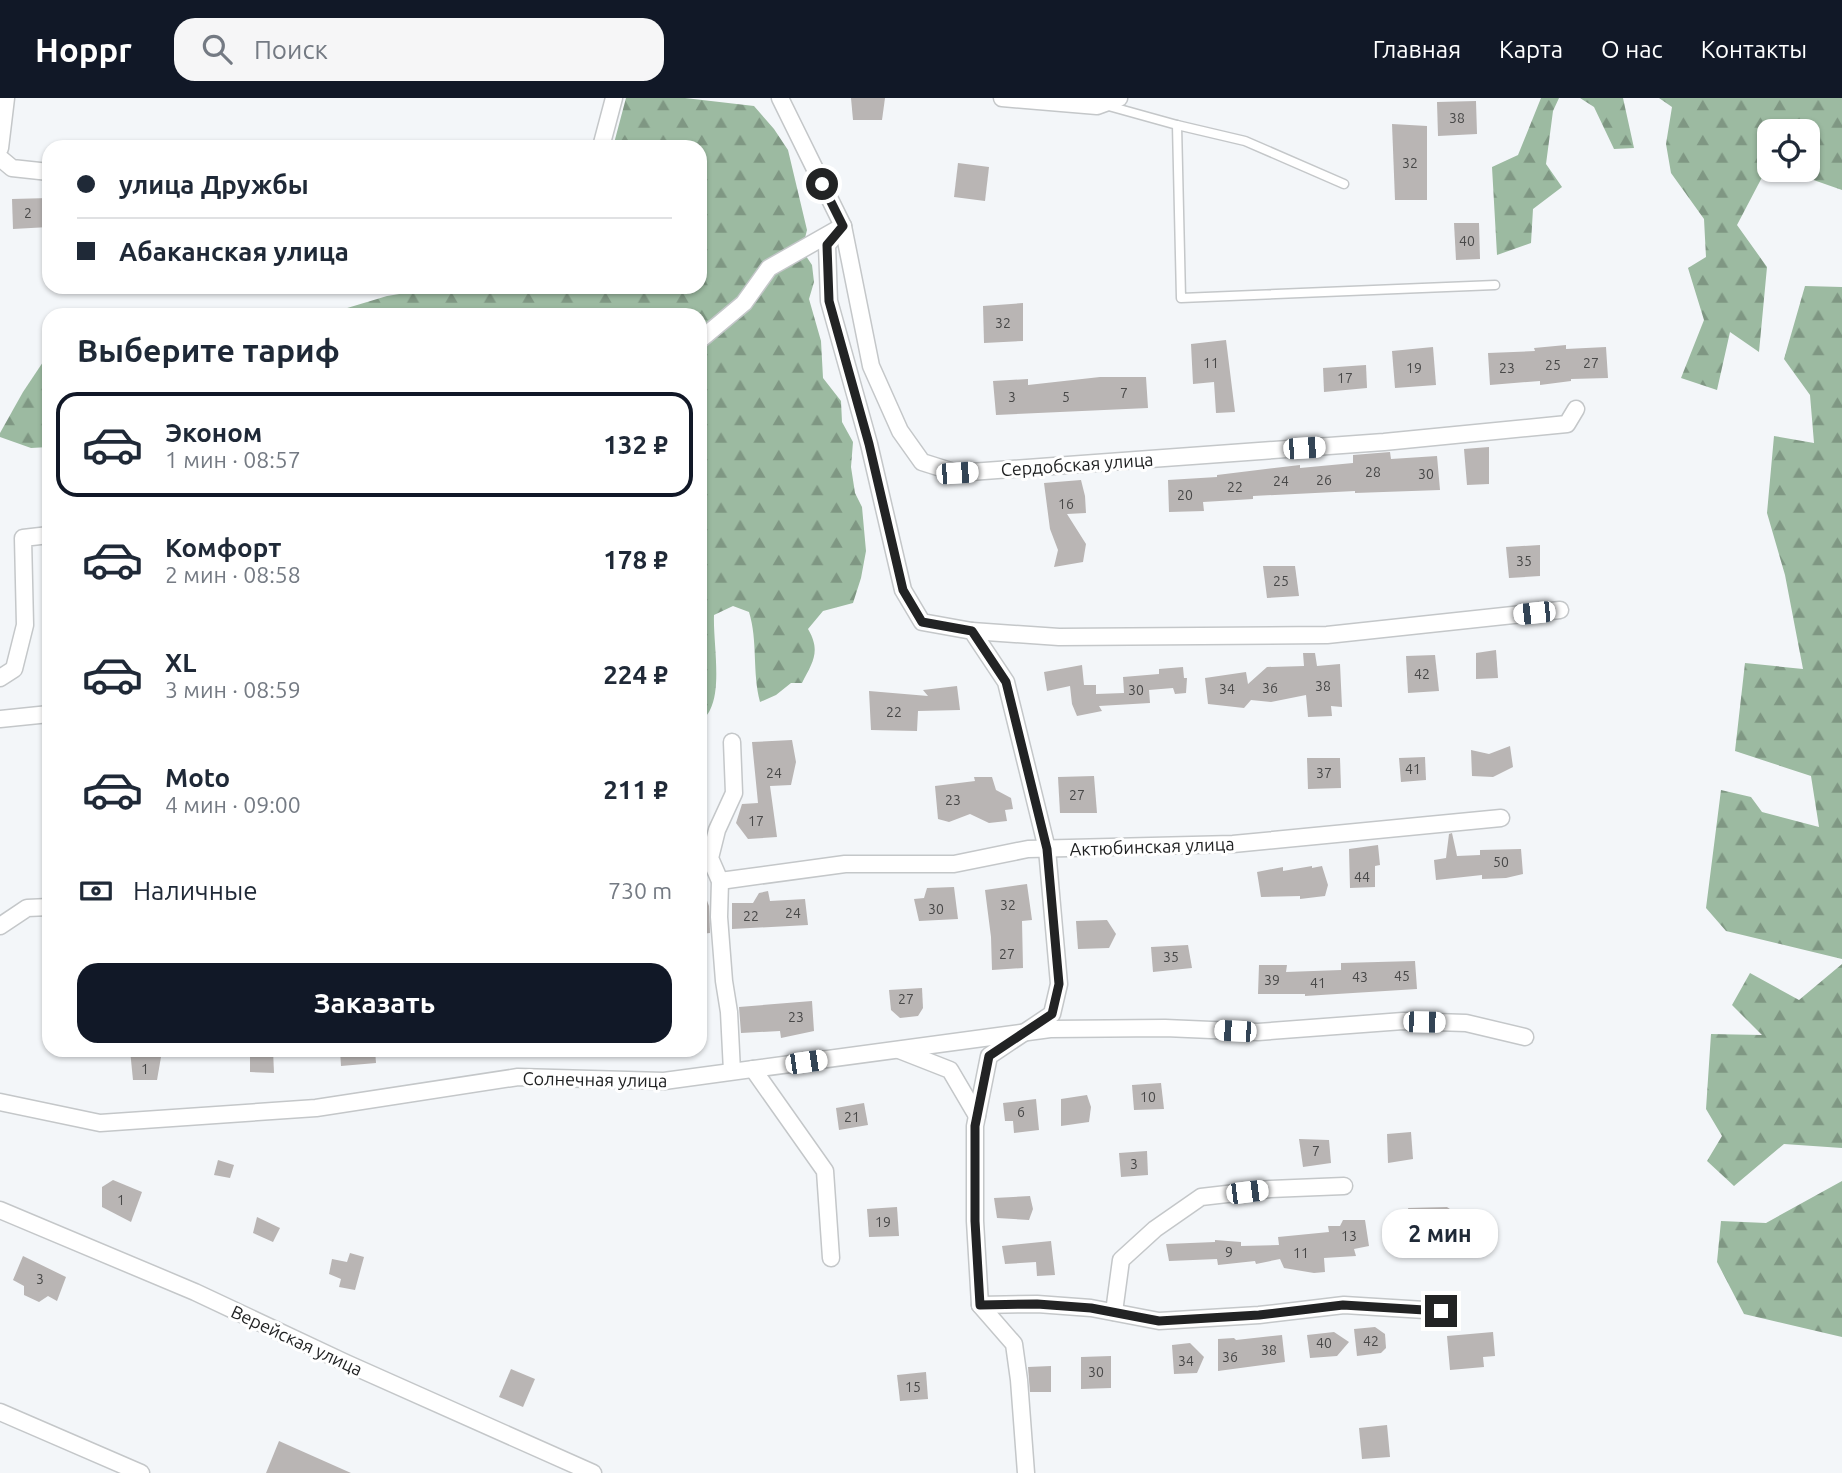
<!DOCTYPE html>
<html lang="ru">
<meta charset="utf-8">
<style>
:root{--surface:#fff;--page:#f6f6f7;--text:#1f2937;--muted:#747a83;--line:#e0e1e3;--accent:#111827}
body{margin:0;font-family:Ubuntu,sans-serif;background:var(--page);color:var(--text);height:100vh;display:flex;flex-direction:column;font-size:26px;white-space:nowrap}
*{box-sizing:border-box;margin:0}
p{font-size:23px;color:var(--muted)}
.icon{flex:none;width:38px;height:38px;fill:none;stroke:currentColor;stroke-width:2;stroke-linecap:round;stroke-linejoin:round}
.map{position:relative;flex:1;overflow:hidden}
.drawer{position:absolute;left:42px;top:210px;width:665px;height:749px;display:flex;flex-direction:column;background:var(--surface);border-radius:21px;box-shadow:0 2px 5px #0004}
.drawer>*{flex:none}
.banner{position:absolute;left:42px;top:42px;width:665px;height:154px;border-radius:21px;box-shadow:0 2px 5px #0004;display:grid;align-content:center;height:154px;padding:0 35px;background:var(--surface)}
.fabs{position:absolute;left:1757px;top:21px;display:grid;gap:14px}
.fabs a{display:grid;place-items:center;width:63px;height:63px;border-radius:14px;background:var(--surface);box-shadow:0 2px 5px #0004;font-size:35px}
.end{position:absolute;width:32px;height:32px;margin:-16px;border:9px solid #222324;background:#fff;box-shadow:0 0 0 4px #fff}
.from{border-radius:50%}
.bubble{position:absolute;height:49px;border-radius:21px;background:var(--surface);box-shadow:0 2px 5px #0004;font-size:23px;font-weight:700;line-height:49px;text-align:center}
.car{position:absolute;width:21px;height:42px;margin:-21px -10px;border-radius:9px;box-shadow:0 0 5px 2px #0007;background:linear-gradient(#fff 24%,#345 0 40%,#fff 0 76%,#345 0 86%,#fff 0)}
.banner b{display:flex;align-items:center;gap:24px;height:66px;font-size:26px}
.banner b+b{border-top:2px solid var(--line)}
.banner i{width:18px;height:18px;background:var(--text)}
ul{padding:0;list-style:none}
li{display:flex;align-items:center;gap:21px;height:105px;margin:0 14px 10px;padding:0 21px;border:4px solid transparent;border-radius:21px}
li div{flex:1}
li b{display:block;font-size:26px}
li em{font-style:normal;font-weight:700}
li.selected{border-color:var(--accent)}
li>.icon{width:63px;height:63px;stroke-width:1.5}
h2{padding:0 35px;font-size:32px;line-height:84px}
.pay{display:flex;align-items:center;gap:18px;height:77px;padding:0 35px;font-size:26px}
.pay p{margin-inline-start:auto}
.cta{display:flex;gap:14px;margin-top:auto;padding:14px 35px}
.cta a{flex:1;height:80px;border-radius:21px;background:var(--accent);color:#fff;font-size:28px;font-weight:700;line-height:80px;text-align:center}
header{display:flex;align-items:center;gap:42px;box-sizing:border-box;height:98px;padding:0 35px;background:var(--accent);color:#fff}
header strong{font-size:33px}
nav{display:flex;gap:38px;margin-inline-start:auto;font-size:24px}
.search{width:490px;height:63px;background:var(--page);display:flex;align-items:center;gap:18px;box-sizing:border-box;padding:0 24px;border-radius:21px;color:var(--muted);font-size:26px}
.map>svg:first-child{display:block}
</style>
<header>
<strong>Hoppr</strong>
<div class="search"><svg class="icon" aria-label="search" viewBox="0 0 24 24"><circle cx="10" cy="10" r="6"/><path d="M15 15l6 6"/></svg>Поиск</div>
<nav><a>Главная</a><a>Карта</a><a>О нас</a><a>Контакты</a></nav>
</header>
<div class="map">
<svg width="1842" height="1375" viewBox="0 0 1842 1375">
<defs>
<pattern id="forest-firs" width="22" height="20" patternUnits="userSpaceOnUse" patternTransform="scale(1.75)"><rect width="22" height="20" fill="#9cbaa1"/><path d="M5 1l3.5 6h-7zM16 11l3.5 6h-7z" fill="#7f9783"/></pattern>
</defs>
<rect width="100%" height="100%" fill="#f3f6f9"/>
<g fill="url(#forest-firs)">
<path d="M626,0H685L754,8L774,31L788,52L807,132L802,152L812,167L814,184L809,201L821,243L823,280L841,303L842,324L853,344L851,369L855,395L862,409L866,453L861,480L853,505L823,513L808,531C821,553 813,564 802,585H791L776,597L760,604C752,574 758,543 749,514L733,508L714,517C713,544 722,589 710,612C708,617 703,621 700,625V217H324L387,198L442,189H700V49H613Z"/>
<polygon points="1541,0 1559,0 1553,13 1546,66 1562,89 1533,111 1531,145 1497,157 1492,69 1518,57"/>
<polygon points="1580,0 1623,0 1634,50 1614,51 1594,9"/>
<polygon points="1659,0 1842,0 1842,92 1785,72 1808,72 1808,33 1769,33 1769,66 1737,127 1767,169 1759,254 1730,234 1717,292 1681,280 1704,222 1688,170 1706,159 1704,121 1671,75 1666,46 1672,9"/>
<polygon points="1805,188 1842,189 1842,861 1726,833 1706,810 1721,692 1751,699 1762,714 1819,729 1811,678 1735,653 1745,565 1803,571 1785,477 1767,415 1774,338 1814,345 1810,297 1784,261"/>
<polygon points="49,255 49,349 31,350 0,339 0,335 23,294"/>
<polygon points="1842,866 1842,1050 1784,1046 1734,1088 1707,1063 1722,1038 1706,1011 1711,936 1762,937 1732,907 1750,875 1799,902"/>
<polygon points="1842,1083 1842,1239 1744,1216 1717,1164 1721,1123 1766,1125"/>
</g>
<g fill="#b9b5b4">
<polygon points="851,0 885,0 882,22 853,22"/>
<polygon points="1476,3 1477,36 1438,38 1437,4"/>
<polygon points="1392,26 1427,28 1427,102 1395,102"/>
<polygon points="958,65 989,69 985,103 954,99"/>
<polygon points="49,100 49,129 13,131 12,101"/>
<polygon points="1454,125 1479,125 1480,161 1456,162"/>
<polygon points="1023,205 1023,243 984,245 983,208"/>
<polygon points="1226,242 1235,314 1216,315 1214,284 1193,286 1191,246"/>
<polygon points="1566,247 1566,251 1606,249 1608,280 1571,281 1571,283 1540,287 1540,283 1490,287 1488,255 1535,253 1534,250"/>
<polygon points="1433,249 1436,287 1395,290 1392,253"/>
<polygon points="1366,267 1367,290 1324,294 1323,270"/>
<polygon points="1100,279 1146,279 1148,310 996,317 993,283 1028,281 1028,287"/>
<polygon points="1489,349 1489,386 1467,387 1464,351"/>
<polygon points="1390,354 1391,361 1437,358 1440,392 1355,395 1355,393 1253,398 1253,401 1203,404 1204,413 1169,414 1168,382 1217,379 1217,377 1300,367 1300,370 1353,365 1353,357"/>
<polygon points="1081,382 1085,398 1086,415 1067,416 1086,446 1083,464 1054,469 1058,452 1050,431 1044,385"/>
<polygon points="1540,447 1540,478 1509,480 1506,449"/>
<polygon points="1263,468 1295,468 1299,498 1267,500"/>
<polygon points="1496,552 1498,580 1476,581 1476,555"/>
<polygon points="1303,555 1315,555 1317,568 1340,566 1342,609 1331,608 1332,618 1308,619 1306,597 1271,604 1251,602 1244,610 1208,606 1205,580 1246,574 1248,586 1267,569 1304,568"/>
<polygon points="1435,557 1439,593 1408,595 1406,558"/>
<polygon points="1082,567 1084,587 1096,587 1096,596 1124,595 1123,579 1159,576 1159,571 1183,569 1184,580 1187,580 1186,595 1175,596 1173,590 1149,592 1150,605 1099,608 1102,613 1077,618 1072,606 1070,588 1047,593 1044,574"/>
<polygon points="957,588 960,612 918,613 917,633 871,632 869,593 928,598 923,592"/>
<polygon points="792,642 796,664 791,687 770,688 777,739 748,741 736,725 742,706 758,705 752,644"/>
<polygon points="1510,648 1513,669 1493,679 1472,678 1471,652 1489,656"/>
<polygon points="1425,659 1426,682 1401,684 1399,660"/>
<polygon points="1307,660 1340,660 1341,690 1308,691"/>
<polygon points="1094,678 1097,715 1060,715 1058,679"/>
<polygon points="974,679 992,679 996,692 1011,700 1013,711 1005,712 1007,723 989,725 970,716 949,724 938,721 935,688 975,683"/>
<polygon points="1452,735 1457,758 1480,757 1480,752 1521,751 1523,776 1506,780 1482,781 1482,777 1436,782 1434,762 1446,760 1449,736"/>
<polygon points="1378,747 1380,767 1375,768 1375,789 1350,790 1349,751"/>
<polygon points="1312,768 1312,770 1322,768 1328,787 1325,798 1300,801 1300,798 1261,799 1257,774 1283,769 1283,773"/>
<polygon points="1027,786 1032,822 1022,823 1023,870 992,872 991,839 985,792"/>
<polygon points="700,789 702,789 709,808 710,835 700,836"/>
<polygon points="954,789 958,821 919,823 914,801 924,800 927,790"/>
<polygon points="768,793 770,803 805,801 808,827 732,831 732,805 753,805 759,795"/>
<polygon points="1107,822 1116,836 1109,850 1078,851 1076,823"/>
<polygon points="1188,847 1192,870 1153,874 1151,849"/>
<polygon points="1415,863 1417,891 1305,898 1305,896 1258,896 1259,867 1287,867 1286,874 1341,872 1341,865"/>
<polygon points="922,890 923,910 918,918 900,920 891,912 889,892"/>
<polygon points="812,903 814,933 781,940 780,933 741,935 739,909"/>
<polygon points="130,952 155,952 161,959 157,982 133,982"/>
<polygon points="250,952 273,952 274,975 250,974"/>
<polygon points="340,952 375,952 376,965 341,968"/>
<polygon points="1161,985 1164,1011 1134,1012 1132,987"/>
<polygon points="1087,997 1091,1009 1089,1024 1061,1028 1061,1001"/>
<polygon points="1036,1001 1039,1032 1014,1035 1013,1023 1005,1023 1003,1005"/>
<polygon points="864,1005 868,1027 839,1032 836,1010"/>
<polygon points="1411,1034 1413,1061 1388,1065 1387,1036"/>
<polygon points="1299,1041 1329,1042 1331,1065 1303,1069"/>
<polygon points="1147,1053 1148,1077 1121,1079 1119,1055"/>
<polygon points="218,1062 234,1067 230,1080 214,1077"/>
<polygon points="113,1082 142,1094 131,1124 102,1109 102,1089"/>
<polygon points="1030,1098 1033,1111 1029,1122 997,1120 994,1100"/>
<polygon points="897,1109 899,1138 869,1139 867,1111"/>
<polygon points="1447,1109 1460,1118 1453,1139 1416,1141 1408,1110"/>
<polygon points="257,1119 280,1130 273,1144 253,1135"/>
<polygon points="1343,1122 1365,1122 1369,1148 1354,1151 1356,1158 1324,1160 1325,1174 1314,1175 1284,1170 1280,1161 1256,1166 1255,1163 1218,1167 1217,1161 1169,1163 1166,1146 1215,1144 1215,1142 1241,1144 1241,1148 1279,1147 1278,1139 1329,1134 1328,1128 1340,1128"/>
<polygon points="1051,1143 1055,1177 1037,1178 1036,1164 1005,1166 1002,1148"/>
<polygon points="350,1155 364,1159 355,1192 339,1189 341,1181 329,1176 332,1161 347,1164"/>
<polygon points="23,1158 66,1179 57,1203 48,1198 39,1204 24,1197 24,1188 13,1182"/>
<polygon points="1375,1229 1385,1236 1386,1250 1381,1255 1357,1258 1354,1231"/>
<polygon points="1334,1234 1349,1244 1337,1258 1310,1260 1307,1237"/>
<polygon points="1493,1234 1495,1258 1483,1259 1484,1269 1450,1272 1447,1238"/>
<polygon points="1282,1237 1285,1264 1218,1273 1218,1241 1234,1240 1236,1242"/>
<polygon points="1190,1245 1204,1259 1197,1275 1174,1276 1172,1247"/>
<polygon points="1111,1258 1111,1290 1081,1291 1081,1259"/>
<polygon points="1051,1268 1051,1294 1030,1294 1028,1269"/>
<polygon points="511,1271 535,1281 523,1309 499,1299"/>
<polygon points="926,1274 928,1301 900,1303 897,1277"/>
<polygon points="1387,1327 1390,1359 1362,1361 1359,1330"/>
<polygon points="279,1343 351,1375 266,1375"/>
</g>
<g fill="none" stroke-linecap="round" stroke-linejoin="round">
<defs>
<g id="service">
<polyline points="1105,7 1177,27 1181,200 1495,187"/>
<polyline points="1177,27 1245,43 1344,86"/>
</g>
<g id="minor">
<polyline points="780,0 843,128 827,147 829,203 869,346 903,492 922,524 972,533 1006,584 1047,751 1059,886 1052,916 989,958 975,1028 975,1123 980,1207 1014,1246 1019,1282 1026,1375"/>
<polyline points="1002,0 1097,8 1119,0"/>
<polyline points="601,49 614,0"/>
<polyline points="0,50 6,0"/>
<polyline points="0,60 12,70 49,74"/>
<polyline points="700,242 744,205 769,170 843,128 871,268 900,333 922,364 957,375 1384,344 1567,326 1576,311"/>
<polyline points="972,533 1059,539 1327,537 1560,512"/>
<polyline points="0,580 14,571 25,527 23,440 49,437"/>
<polyline points="0,621 49,616"/>
<polyline points="732,644 734,695 717,732 710,760 720,783 719,819 724,883 729,914 732,973"/>
<polyline points="720,783 845,766 954,766 1028,751 1233,746 1501,720"/>
<polyline points="0,828 27,810 49,809"/>
<polyline points="899,952 950,972 977,1018"/>
<polyline points="753,971 825,1073 831,1160"/>
<polyline points="0,1004 100,1025 316,1010 518,979 664,983 1050,931 1165,930 1258,934 1403,923 1466,925 1525,939"/>
<polyline points="0,1112 195,1194 346,1265 593,1375"/>
<polyline points="980,1207 1037,1206 1091,1210 1159,1223 1259,1217 1344,1207 1441,1213"/>
<polyline points="1114,1214 1121,1162 1155,1131 1201,1099 1270,1091 1344,1088"/>
<polyline points="0,1314 141,1375"/>
</g>
</defs>
<use href="#service" stroke="#c4c7c9" stroke-width="11"/>
<use href="#minor" stroke="#c4c7c9" stroke-width="19"/>
<use href="#service" stroke="#fff" stroke-width="8"/>
<use href="#minor" stroke="#fff" stroke-width="16"/>
</g>
<g fill="none" stroke-linecap="round" stroke-linejoin="round">
<polyline stroke="#222324" stroke-width="9" points="822,86 843,128 827,147 829,203 869,346 903,492 922,524 972,533 1006,584 1047,751 1059,886 1052,916 989,958 975,1028 975,1123 980,1207 1037,1206 1091,1210 1159,1223 1259,1217 1343,1207 1441,1213"/>
</g>
<g text-anchor="middle" dominant-baseline="central" stroke-width="6" stroke-linejoin="round" paint-order="stroke">
<g font-size="14" fill="#484848">
<text x="1457" y="20">38</text>
<text x="1410" y="65">32</text>
<text x="28" y="115">2</text>
<text x="1467" y="143">40</text>
<text x="1003" y="225">32</text>
<text x="1211" y="265">11</text>
<text x="1591" y="265">27</text>
<text x="1553" y="267">25</text>
<text x="1414" y="270">19</text>
<text x="1507" y="270">23</text>
<text x="1345" y="280">17</text>
<text x="1124" y="295">7</text>
<text x="1012" y="299">3</text>
<text x="1066" y="299">5</text>
<text x="1373" y="374">28</text>
<text x="1426" y="376">30</text>
<text x="1324" y="382">26</text>
<text x="1281" y="383">24</text>
<text x="1235" y="389">22</text>
<text x="1185" y="397">20</text>
<text x="1066" y="406">16</text>
<text x="1524" y="463">35</text>
<text x="1281" y="483">25</text>
<text x="1422" y="576">42</text>
<text x="1323" y="588">38</text>
<text x="1270" y="590">36</text>
<text x="1227" y="591">34</text>
<text x="1136" y="592">30</text>
<text x="894" y="614">22</text>
<text x="1413" y="671">41</text>
<text x="774" y="675">24</text>
<text x="1324" y="675">37</text>
<text x="1077" y="697">27</text>
<text x="953" y="702">23</text>
<text x="756" y="723">17</text>
<text x="1501" y="764">50</text>
<text x="1362" y="779">44</text>
<text x="1008" y="807">32</text>
<text x="936" y="811">30</text>
<text x="793" y="815">24</text>
<text x="751" y="818">22</text>
<text x="1007" y="856">27</text>
<text x="1171" y="859">35</text>
<text x="1402" y="878">45</text>
<text x="1360" y="879">43</text>
<text x="1272" y="882">39</text>
<text x="1318" y="885">41</text>
<text x="906" y="901">27</text>
<text x="796" y="919">23</text>
<text x="145" y="971">1</text>
<text x="1148" y="999">10</text>
<text x="1021" y="1014">6</text>
<text x="852" y="1019">21</text>
<text x="1316" y="1053">7</text>
<text x="1134" y="1066">3</text>
<text x="121" y="1102">1</text>
<text x="883" y="1124">19</text>
<text x="1349" y="1138">13</text>
<text x="1229" y="1154">9</text>
<text x="1301" y="1155">11</text>
<text x="40" y="1181">3</text>
<text x="1371" y="1243">42</text>
<text x="1324" y="1245">40</text>
<text x="1269" y="1252">38</text>
<text x="1230" y="1259">36</text>
<text x="1186" y="1263">34</text>
<text x="1096" y="1274">30</text>
<text x="913" y="1289">15</text>
</g>
<g font-size="18" fill="#222324" stroke="#fff">
<text transform="translate(1077 366) rotate(-4)">Сердобская улица</text>
<text transform="translate(1152 748) rotate(-2)">Актюбинская улица</text>
<text transform="translate(595 981) rotate(1)">Солнечная улица</text>
<text transform="translate(297 1242) rotate(25)">Верейская улица</text>
</g>
</g>
</svg>
<div class="fabs">
<a><svg class="icon" aria-label="locate" viewBox="0 0 24 24"><circle cx="12" cy="12" r="6"/><path d="M12 2v4M12 18v4M2 12h4M18 12h4"/></svg></a>
</div>
<i class="end from" style="left:822px;top:86px"></i>
<i class="end" style="left:1441px;top:1213px"></i>
<div class="bubble" style="left:1382px;top:1111px;width:116px">2 мин</div>
<i class="car" style="left:1304px;top:350px;rotate:86deg"></i>
<i class="car" style="left:957px;top:375px;rotate:86deg"></i>
<i class="car" style="left:1534px;top:515px;rotate:264deg"></i>
<i class="car" style="left:1424px;top:924px;rotate:91deg"></i>
<i class="car" style="left:1235px;top:933px;rotate:273deg"></i>
<i class="car" style="left:806px;top:964px;rotate:82deg"></i>
<i class="car" style="left:1247px;top:1094px;rotate:83deg"></i>
<div class="banner">
<b><i class="from"></i>улица Дружбы</b>
<b><i></i>Абаканская улица</b>
</div>
<section class="drawer">
<h2>Выберите тариф</h2>
<ul>
<li class="selected"><svg class="icon" aria-label="car" viewBox="0 0 24 24"><path d="M5 17H2v-5l4-1 3-4h7l3 4 3 1v5h-3M9 17h6M6 11h13"/><circle cx="7" cy="17" r="2"/><circle cx="17" cy="17" r="2"/></svg><div><b>Эконом</b><p>1 мин · 08:57</p></div><em>132 ₽</em></li>
<li><svg class="icon" aria-label="car" viewBox="0 0 24 24"><path d="M5 17H2v-5l4-1 3-4h7l3 4 3 1v5h-3M9 17h6M6 11h13"/><circle cx="7" cy="17" r="2"/><circle cx="17" cy="17" r="2"/></svg><div><b>Комфорт</b><p>2 мин · 08:58</p></div><em>178 ₽</em></li>
<li><svg class="icon" aria-label="car" viewBox="0 0 24 24"><path d="M5 17H2v-5l4-1 3-4h7l3 4 3 1v5h-3M9 17h6M6 11h13"/><circle cx="7" cy="17" r="2"/><circle cx="17" cy="17" r="2"/></svg><div><b>XL</b><p>3 мин · 08:59</p></div><em>224 ₽</em></li>
<li><svg class="icon" aria-label="car" viewBox="0 0 24 24"><path d="M5 17H2v-5l4-1 3-4h7l3 4 3 1v5h-3M9 17h6M6 11h13"/><circle cx="7" cy="17" r="2"/><circle cx="17" cy="17" r="2"/></svg><div><b>Moto</b><p>4 мин · 09:00</p></div><em>211 ₽</em></li>
</ul>
<div class="pay"><svg class="icon" aria-label="cash" viewBox="0 0 24 24"><path d="M3 7h18v10H3z"/><circle cx="12" cy="12" r="2"/></svg>Наличные<p>730 m</p></div>
<div class="cta"><a>Заказать</a></div>
</section>
</div>
